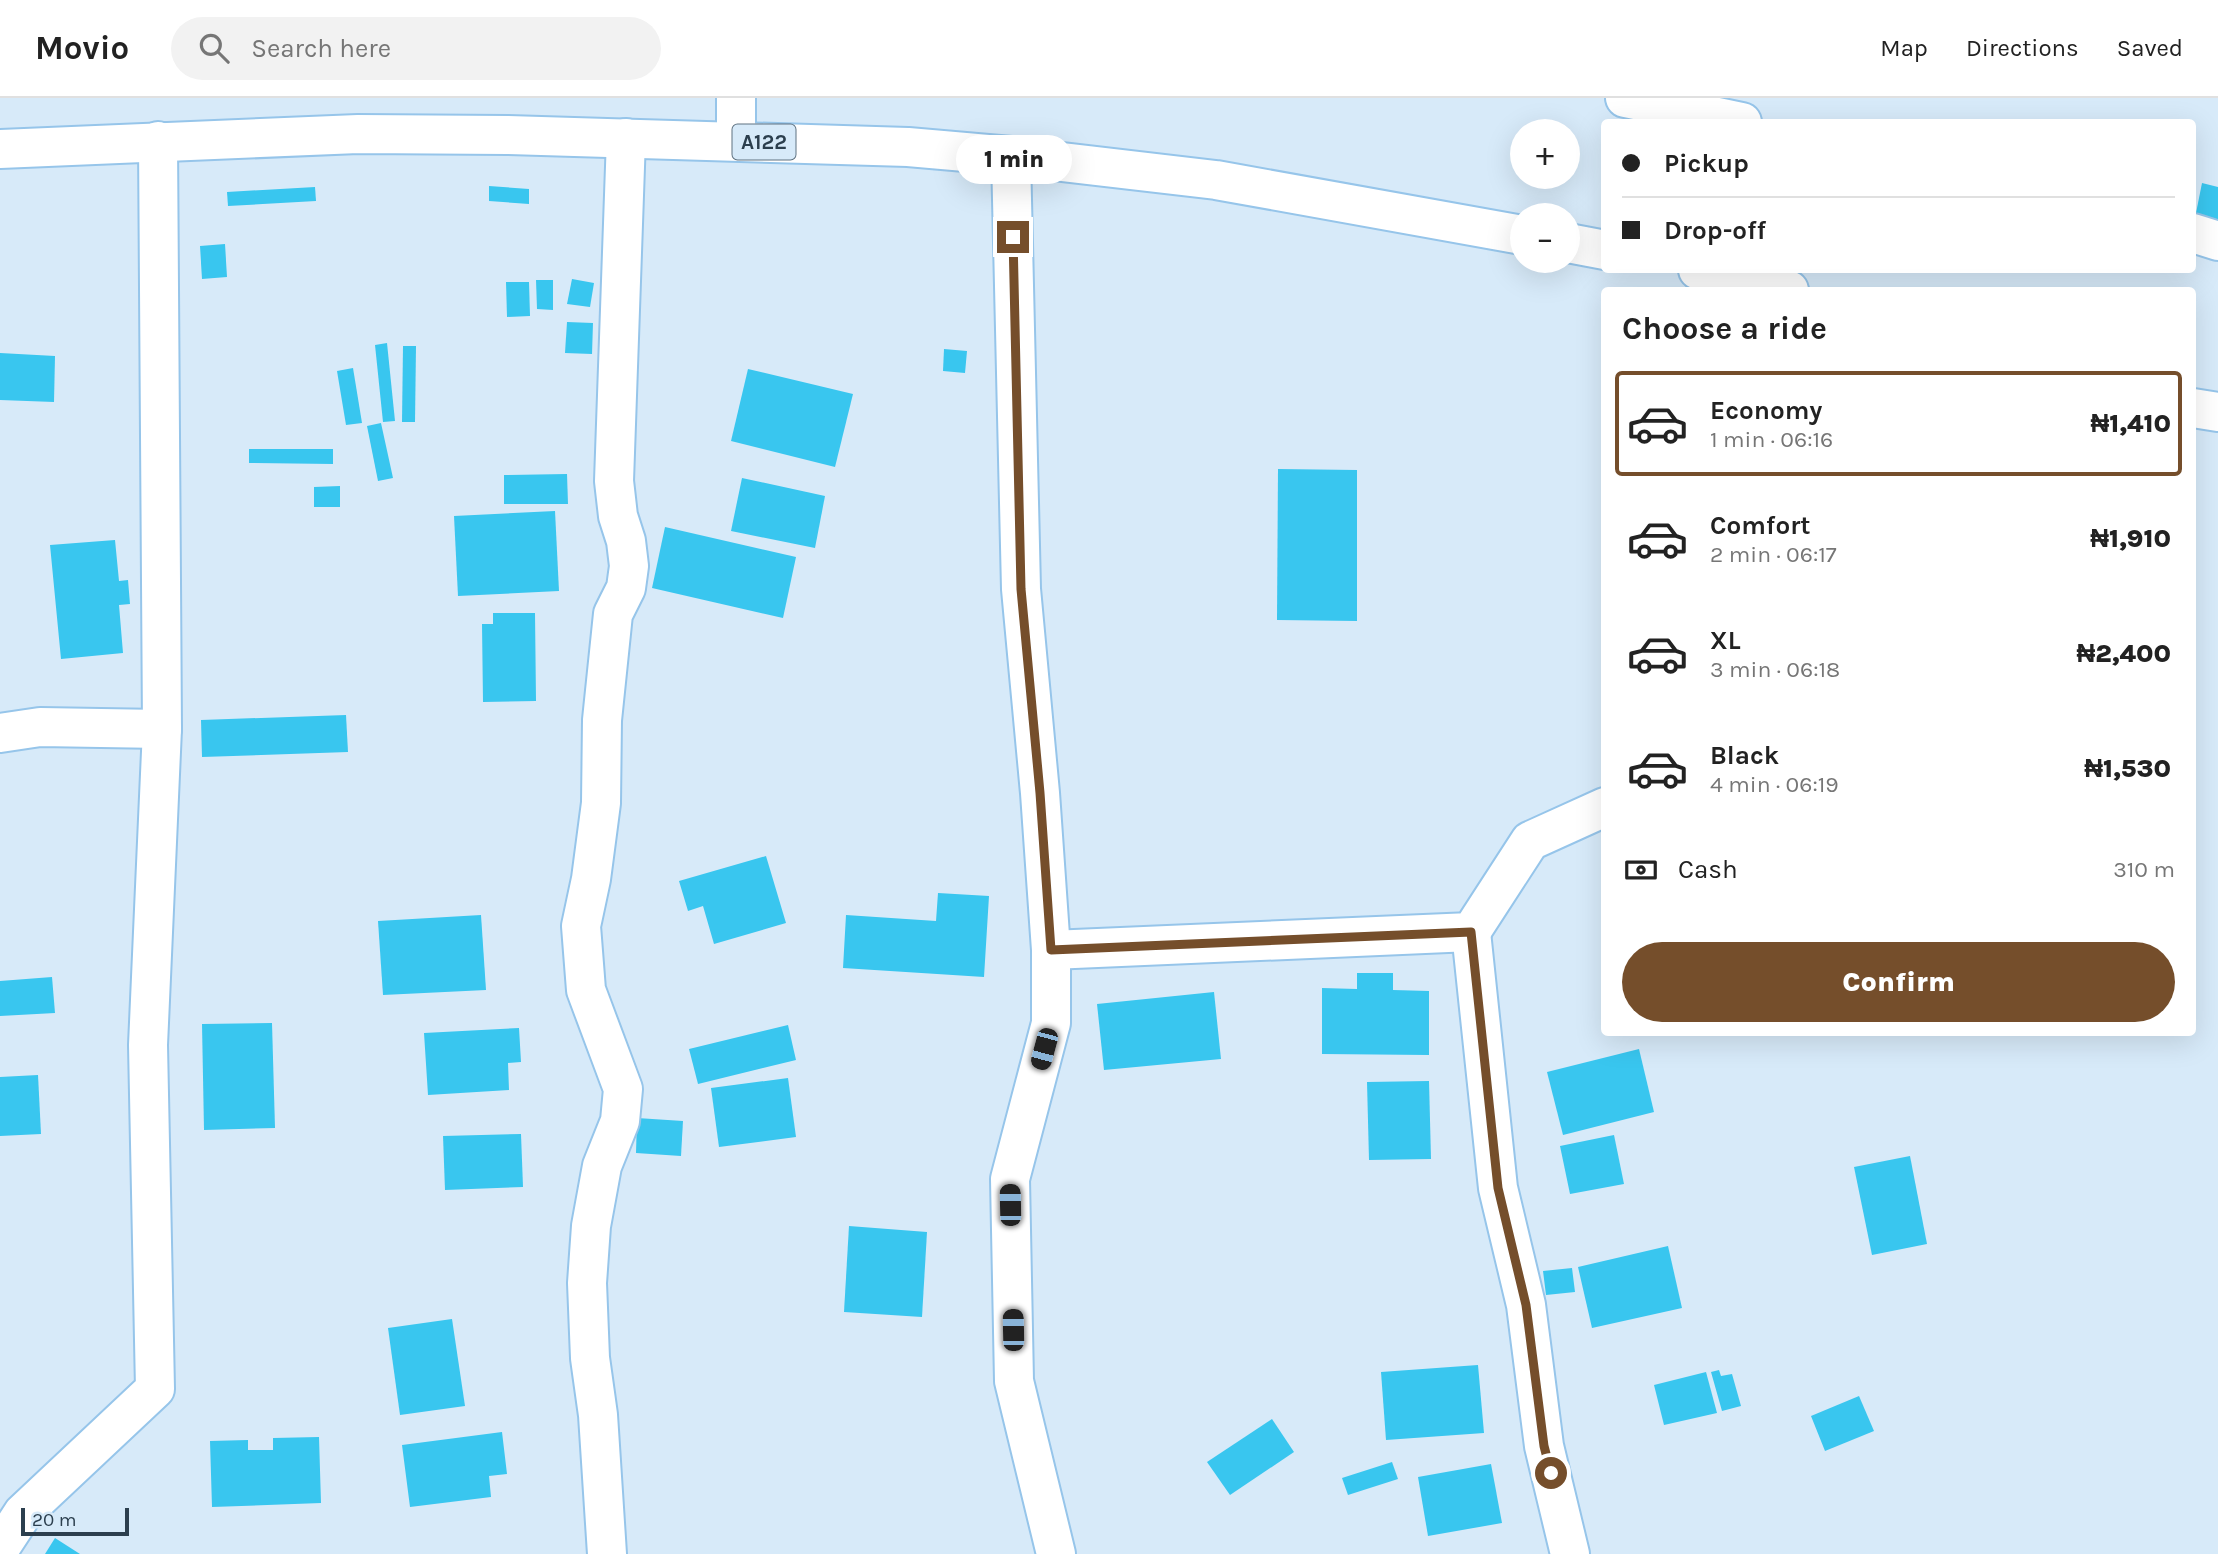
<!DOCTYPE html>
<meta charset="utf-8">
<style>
:root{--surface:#fff;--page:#f2f2f2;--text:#222;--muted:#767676;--line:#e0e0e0;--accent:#754e2b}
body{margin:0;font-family:Karla,sans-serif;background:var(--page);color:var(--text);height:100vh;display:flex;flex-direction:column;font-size:26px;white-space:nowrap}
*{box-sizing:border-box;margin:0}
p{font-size:23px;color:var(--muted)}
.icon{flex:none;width:38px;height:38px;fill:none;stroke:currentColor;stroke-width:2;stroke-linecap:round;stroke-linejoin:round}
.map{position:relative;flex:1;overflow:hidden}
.sheet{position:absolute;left:1601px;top:189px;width:595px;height:749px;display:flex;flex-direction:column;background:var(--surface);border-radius:7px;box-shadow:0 7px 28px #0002}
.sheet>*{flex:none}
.guide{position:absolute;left:1601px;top:21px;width:595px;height:154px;border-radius:7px;box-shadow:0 7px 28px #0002;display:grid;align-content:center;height:154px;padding:0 21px;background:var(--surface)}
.fabs{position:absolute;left:1510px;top:21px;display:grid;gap:14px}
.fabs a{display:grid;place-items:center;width:70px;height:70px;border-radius:50%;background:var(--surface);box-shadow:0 7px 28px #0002;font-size:35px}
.scale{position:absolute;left:21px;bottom:18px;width:108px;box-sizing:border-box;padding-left:7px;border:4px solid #2c3f4e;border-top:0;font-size:19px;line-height:24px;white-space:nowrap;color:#2c3f4e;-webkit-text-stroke:5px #d7eaf9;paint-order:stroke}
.end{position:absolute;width:32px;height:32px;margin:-16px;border:9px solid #754e2b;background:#fff;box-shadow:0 0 0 4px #fff}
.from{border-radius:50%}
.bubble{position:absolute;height:49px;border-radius:24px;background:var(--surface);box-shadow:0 7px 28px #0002;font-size:23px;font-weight:800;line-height:49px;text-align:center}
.car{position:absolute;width:21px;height:42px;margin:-21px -10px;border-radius:9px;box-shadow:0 0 5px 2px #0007;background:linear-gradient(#222 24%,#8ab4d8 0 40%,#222 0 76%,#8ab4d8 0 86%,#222 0)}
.guide b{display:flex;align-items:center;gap:24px;height:66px;font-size:26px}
.guide b+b{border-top:2px solid var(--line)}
.guide i{width:18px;height:18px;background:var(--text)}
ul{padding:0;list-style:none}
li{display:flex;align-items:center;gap:21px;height:105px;margin:0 14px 10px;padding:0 7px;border:4px solid transparent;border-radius:7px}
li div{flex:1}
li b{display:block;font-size:26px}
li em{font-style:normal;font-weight:800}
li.current{border-color:var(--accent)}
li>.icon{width:63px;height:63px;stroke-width:1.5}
h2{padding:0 21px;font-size:32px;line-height:84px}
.pay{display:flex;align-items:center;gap:18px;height:77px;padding:0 21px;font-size:26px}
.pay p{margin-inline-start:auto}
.action{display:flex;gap:14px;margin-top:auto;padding:14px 21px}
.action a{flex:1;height:80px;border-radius:42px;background:var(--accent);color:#fff;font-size:28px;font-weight:800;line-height:80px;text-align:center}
header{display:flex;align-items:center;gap:42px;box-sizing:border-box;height:98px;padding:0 35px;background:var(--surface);border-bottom:2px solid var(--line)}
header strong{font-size:33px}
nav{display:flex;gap:38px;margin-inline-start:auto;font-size:24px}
.search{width:490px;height:63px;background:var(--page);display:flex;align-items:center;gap:18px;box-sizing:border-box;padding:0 24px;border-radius:38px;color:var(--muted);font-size:26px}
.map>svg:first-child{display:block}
</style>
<header>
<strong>Movio</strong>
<div class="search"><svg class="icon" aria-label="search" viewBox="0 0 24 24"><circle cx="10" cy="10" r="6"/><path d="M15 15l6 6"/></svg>Search here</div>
<nav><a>Map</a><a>Directions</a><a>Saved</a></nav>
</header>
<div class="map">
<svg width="2218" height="1456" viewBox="0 0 2218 1456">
<rect width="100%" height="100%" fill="#d7eaf9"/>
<g fill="#39c6ef">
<polygon points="2202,85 2218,89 2218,135 2193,130"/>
<polygon points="489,88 529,91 529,106 489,103"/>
<polygon points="315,89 316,103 228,108 227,94"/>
<polygon points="225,146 227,179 202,181 200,148"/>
<polygon points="572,181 594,185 590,209 567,206"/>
<polygon points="536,182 553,182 553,212 537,211"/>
<polygon points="506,184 529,184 530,218 507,219"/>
<polygon points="567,224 593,225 592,256 565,255"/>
<polygon points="387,245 395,323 383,324 375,247"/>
<polygon points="403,248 416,248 415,324 402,324"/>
<polygon points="944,251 967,253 965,275 943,273"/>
<polygon points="0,255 55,258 54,304 0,302"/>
<polygon points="353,270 362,325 346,327 337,273"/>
<polygon points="748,271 853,296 835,369 731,343"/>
<polygon points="381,325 393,380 378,383 367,328"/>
<polygon points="249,351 333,351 333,366 249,365"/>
<polygon points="1278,371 1357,372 1357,523 1277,522"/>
<polygon points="567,376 568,406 504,406 504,377"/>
<polygon points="742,380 825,398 815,450 731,433"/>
<polygon points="340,388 340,409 314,409 314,389"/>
<polygon points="555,413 559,493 458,498 454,418"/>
<polygon points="665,429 796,459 783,520 652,490"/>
<polygon points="115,442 119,483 128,482 130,506 119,507 123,555 61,561 50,447"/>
<polygon points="493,515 535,515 536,603 483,604 482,526 493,526"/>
<polygon points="346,617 348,654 202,659 201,622"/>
<polygon points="766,758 786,825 714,846 703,808 688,813 679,783"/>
<polygon points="938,795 989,798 984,879 843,870 846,817 936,823"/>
<polygon points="481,817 486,892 383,897 378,823"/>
<polygon points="1357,875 1393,875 1393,892 1429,893 1429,957 1322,956 1322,890 1357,891"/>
<polygon points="52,879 55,915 0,918 0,883"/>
<polygon points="1214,894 1221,961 1104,972 1097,906"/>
<polygon points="272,925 275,1030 204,1032 202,926"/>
<polygon points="788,927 796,962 698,986 689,951"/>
<polygon points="519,930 521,964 508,965 509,992 428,997 424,935"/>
<polygon points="1639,951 1654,1014 1563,1037 1547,974"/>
<polygon points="38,977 41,1036 0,1038 0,979"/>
<polygon points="788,980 796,1039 719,1049 711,990"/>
<polygon points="1429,983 1431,1061 1369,1062 1367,984"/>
<polygon points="637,1020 683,1023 681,1058 636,1055"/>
<polygon points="521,1036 523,1089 445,1092 443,1038"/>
<polygon points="1614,1037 1624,1086 1570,1096 1560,1048"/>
<polygon points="1910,1058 1927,1146 1872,1157 1854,1069"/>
<polygon points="849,1128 927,1134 922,1219 844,1214"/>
<polygon points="1668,1148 1682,1210 1592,1230 1578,1169"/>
<polygon points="1572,1170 1575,1194 1546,1197 1543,1173"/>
<polygon points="452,1221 465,1308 400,1317 388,1230"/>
<polygon points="1478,1267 1484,1335 1386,1342 1381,1274"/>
<polygon points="1719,1272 1721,1278 1732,1276 1741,1308 1722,1313 1711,1274"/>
<polygon points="1706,1274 1717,1315 1664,1327 1654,1287"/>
<polygon points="1859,1298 1874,1333 1825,1353 1811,1318"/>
<polygon points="1272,1321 1294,1354 1230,1397 1207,1364"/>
<polygon points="502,1334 507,1376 489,1378 491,1399 410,1409 402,1347"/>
<polygon points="319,1339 321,1405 212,1409 210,1343 248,1342 248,1352 273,1352 273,1340"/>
<polygon points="1392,1364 1398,1381 1348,1397 1342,1380"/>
<polygon points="1491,1366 1502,1425 1428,1438 1418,1379"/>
<polygon points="55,1440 80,1456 45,1456"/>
</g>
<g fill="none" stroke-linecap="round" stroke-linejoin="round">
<defs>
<g id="minor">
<polyline points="736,0 736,43"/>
<polyline points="1011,58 1021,491 1040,695 1051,852 1051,925 1010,1081 1014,1283 1056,1456"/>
<polyline points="0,635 40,629 162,631"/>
<polyline points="1471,834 1498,1090 1526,1207 1544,1348 1570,1456"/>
<polyline points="1051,852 1471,834 1530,743 1605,709"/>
<polyline points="0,1450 23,1415 155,1291 148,947 162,631 158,43"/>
<polyline points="607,1456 598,1317 590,1260 587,1185 591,1128 602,1068 620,1023 623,991 586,892 581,828 591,781 601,705 602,622 613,516 626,490 629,468 626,443 618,418 614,383 626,40"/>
</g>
<g id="highway">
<polyline points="1625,0 1742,24"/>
<polyline points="0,51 358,36 508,37 908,49 1011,58 1216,82 1522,137"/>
<polyline points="2193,135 2218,143"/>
<polyline points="1568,145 1605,152"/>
<polyline points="1698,172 1789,192"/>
<polyline points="2193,310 2218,314"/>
</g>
</defs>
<use href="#minor" stroke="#96c5ea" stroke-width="42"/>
<use href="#highway" stroke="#96c5ea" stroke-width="42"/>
<use href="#minor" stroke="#fff" stroke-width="38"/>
<use href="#highway" stroke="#fff" stroke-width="38"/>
</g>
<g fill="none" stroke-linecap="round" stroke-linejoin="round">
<polyline stroke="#754e2b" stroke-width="9" points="1013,139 1021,491 1040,695 1051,852 1471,834 1498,1090 1526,1207 1544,1348 1551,1375"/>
</g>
<g text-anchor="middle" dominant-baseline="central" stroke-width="6" stroke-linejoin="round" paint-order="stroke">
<rect fill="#d7eaf9" stroke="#5f7281" stroke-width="2" x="732.5" y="26.5" width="63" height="35" rx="5"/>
<g font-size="21" font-weight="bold" fill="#2c3f4e">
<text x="764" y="44">A122</text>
</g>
</g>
</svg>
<div class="fabs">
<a>+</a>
<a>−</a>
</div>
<div class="scale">20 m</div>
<i class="end from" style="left:1551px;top:1375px"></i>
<i class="end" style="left:1013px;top:139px"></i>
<div class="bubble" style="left:956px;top:37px;width:116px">1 min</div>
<i class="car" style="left:1044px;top:951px;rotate:195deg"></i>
<i class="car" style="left:1010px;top:1107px;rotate:359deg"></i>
<i class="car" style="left:1013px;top:1232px;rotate:359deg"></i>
<div class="guide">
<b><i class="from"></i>Pickup</b>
<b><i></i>Drop-off</b>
</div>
<section class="sheet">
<h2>Choose a ride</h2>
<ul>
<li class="current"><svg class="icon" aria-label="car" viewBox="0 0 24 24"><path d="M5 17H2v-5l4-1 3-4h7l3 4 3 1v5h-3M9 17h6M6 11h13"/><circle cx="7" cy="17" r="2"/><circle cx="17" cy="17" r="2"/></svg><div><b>Economy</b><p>1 min · 06:16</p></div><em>₦1,410</em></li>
<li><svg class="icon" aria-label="car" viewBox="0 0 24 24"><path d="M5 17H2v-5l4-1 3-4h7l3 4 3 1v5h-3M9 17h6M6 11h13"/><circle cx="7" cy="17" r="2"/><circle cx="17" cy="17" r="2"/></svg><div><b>Comfort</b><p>2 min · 06:17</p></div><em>₦1,910</em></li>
<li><svg class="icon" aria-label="car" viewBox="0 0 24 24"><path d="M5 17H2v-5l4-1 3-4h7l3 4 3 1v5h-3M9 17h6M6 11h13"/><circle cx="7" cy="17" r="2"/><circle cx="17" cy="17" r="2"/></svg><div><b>XL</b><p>3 min · 06:18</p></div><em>₦2,400</em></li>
<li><svg class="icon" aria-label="car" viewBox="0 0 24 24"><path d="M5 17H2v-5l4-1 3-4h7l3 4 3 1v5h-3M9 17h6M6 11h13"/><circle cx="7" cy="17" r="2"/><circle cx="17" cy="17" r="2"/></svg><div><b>Black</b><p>4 min · 06:19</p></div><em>₦1,530</em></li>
</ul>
<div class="pay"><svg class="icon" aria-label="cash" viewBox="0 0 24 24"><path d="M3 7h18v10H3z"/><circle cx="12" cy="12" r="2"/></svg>Cash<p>310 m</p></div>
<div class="action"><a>Confirm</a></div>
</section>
</div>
